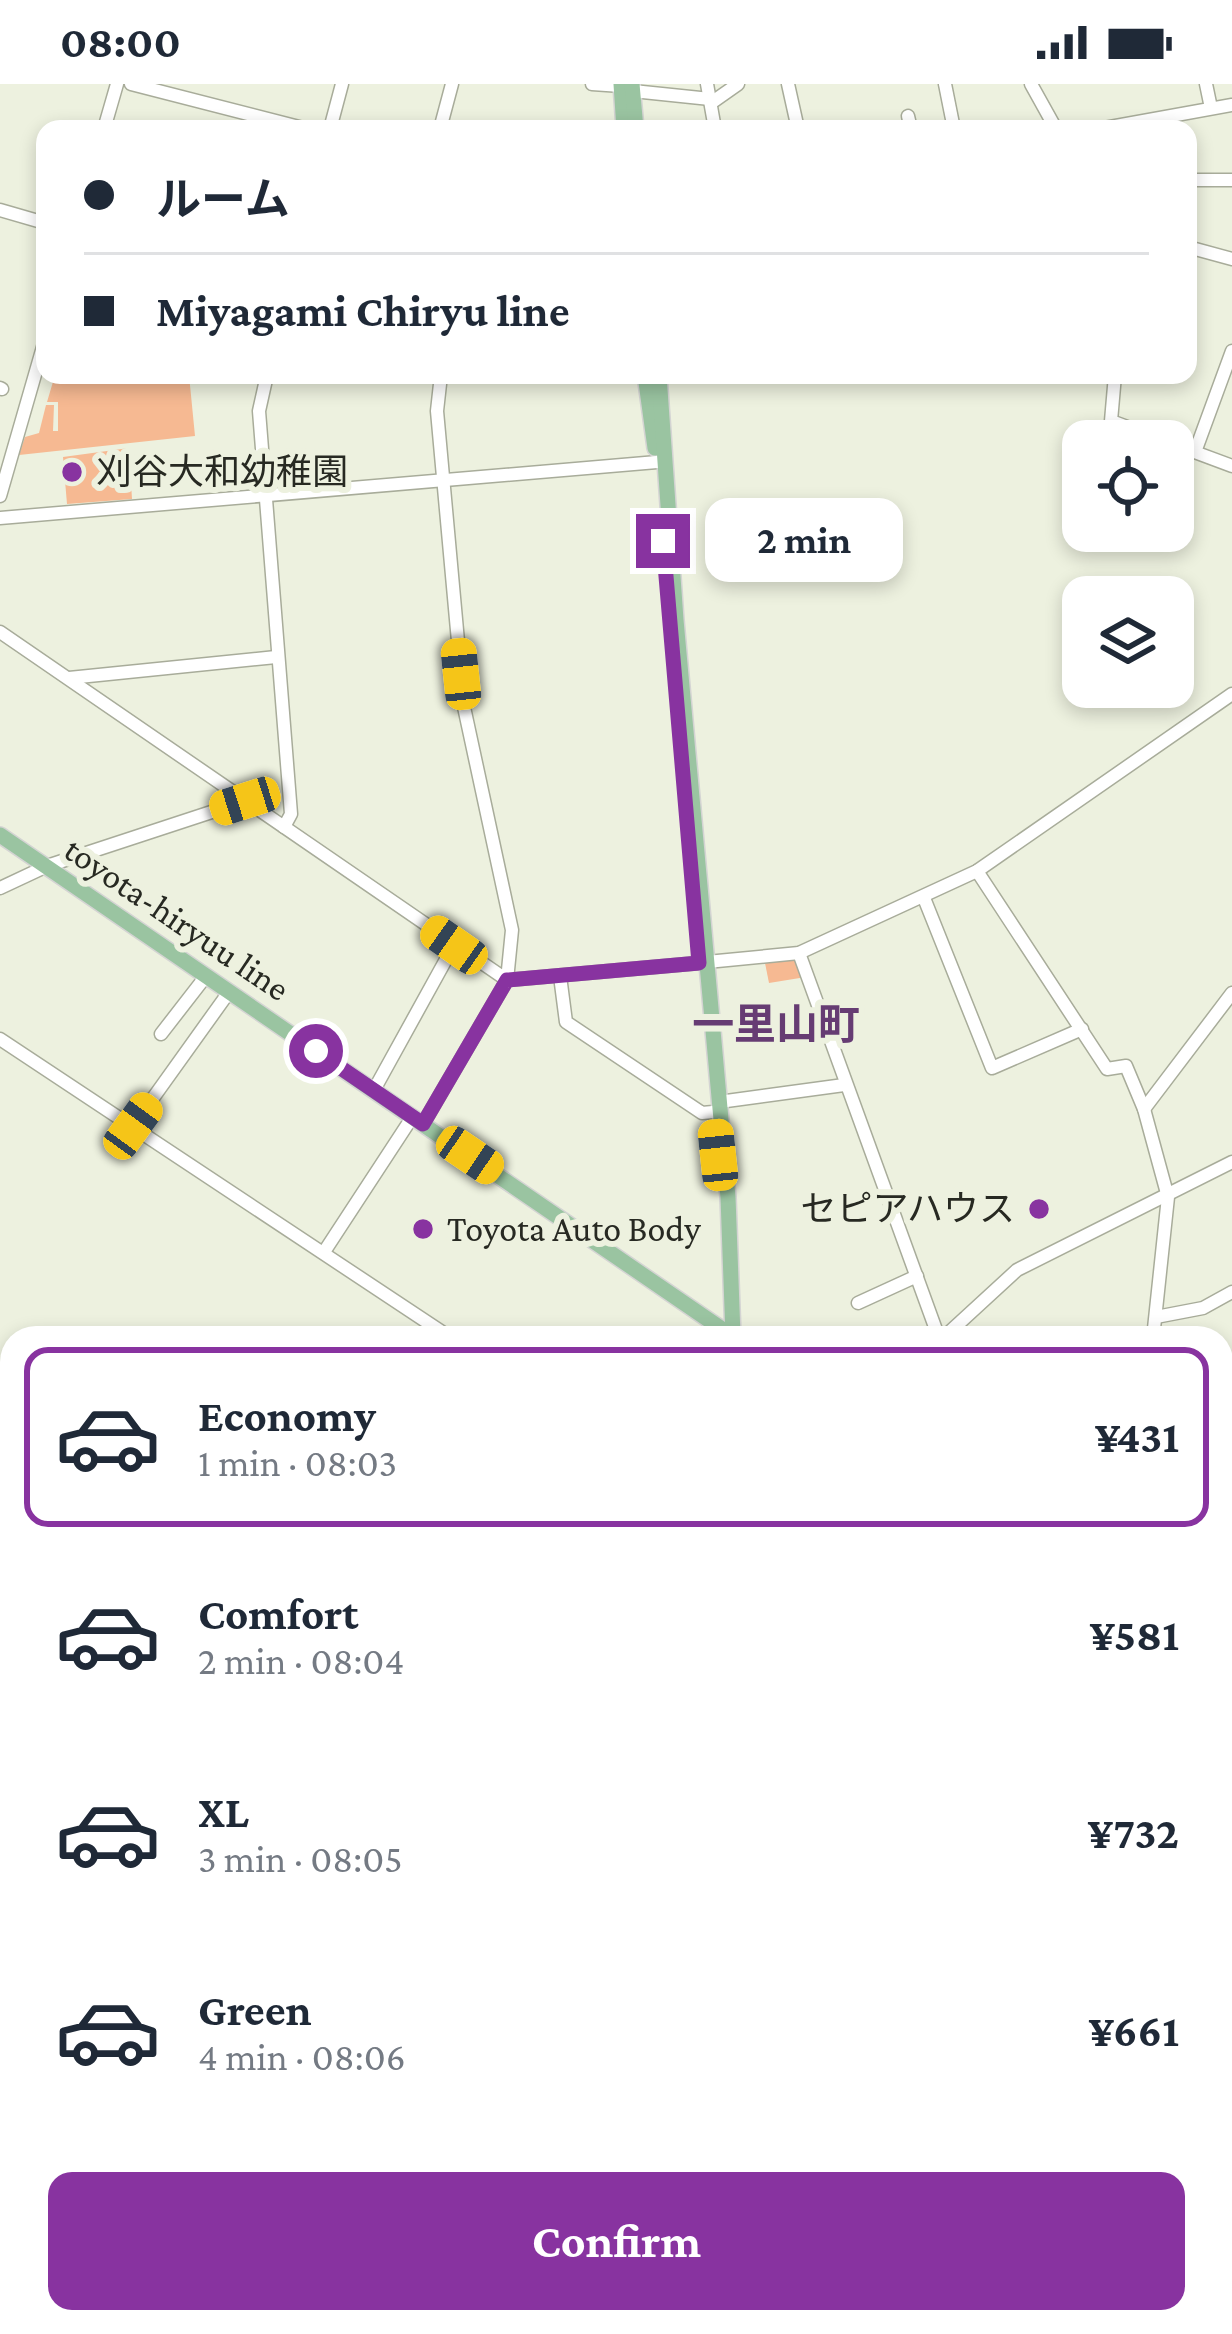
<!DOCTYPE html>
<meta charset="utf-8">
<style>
:root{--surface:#fff;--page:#f2f2f3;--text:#1f2937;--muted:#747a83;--line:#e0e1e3;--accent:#8833a0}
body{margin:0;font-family:"Crimson Pro","Noto Sans JP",serif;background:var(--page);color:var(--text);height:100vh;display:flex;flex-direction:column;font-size:45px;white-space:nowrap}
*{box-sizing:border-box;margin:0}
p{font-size:39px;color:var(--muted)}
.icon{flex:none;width:66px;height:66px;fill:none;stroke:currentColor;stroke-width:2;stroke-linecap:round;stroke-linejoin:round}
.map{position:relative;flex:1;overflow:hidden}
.sheet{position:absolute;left:0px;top:1242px;width:1233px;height:1008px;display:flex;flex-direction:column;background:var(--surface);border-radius:36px 36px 0 0;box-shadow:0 6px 18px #0003}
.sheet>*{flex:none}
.banner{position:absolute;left:36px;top:36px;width:1161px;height:264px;border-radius:24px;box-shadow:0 6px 18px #0003;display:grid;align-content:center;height:264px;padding:0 48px;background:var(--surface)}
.tools{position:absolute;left:1062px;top:336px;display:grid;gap:24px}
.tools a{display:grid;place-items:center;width:132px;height:132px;border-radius:24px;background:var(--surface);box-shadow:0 6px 18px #0003;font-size:60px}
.end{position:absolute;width:54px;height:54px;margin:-27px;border:15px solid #8833a0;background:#fff;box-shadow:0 0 0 6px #fff}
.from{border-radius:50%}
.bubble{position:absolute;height:84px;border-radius:24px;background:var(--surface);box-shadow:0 6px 18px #0003;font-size:39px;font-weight:700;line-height:84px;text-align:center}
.car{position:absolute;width:36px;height:72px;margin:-36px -18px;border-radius:15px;box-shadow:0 0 9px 3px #0007;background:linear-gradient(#f5c518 24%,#345 0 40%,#f5c518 0 76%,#345 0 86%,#f5c518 0)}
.banner b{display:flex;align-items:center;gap:42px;height:114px;font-size:45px}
.banner b+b{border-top:3px solid var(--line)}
.banner i{width:30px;height:30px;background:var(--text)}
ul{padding:21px 0 0;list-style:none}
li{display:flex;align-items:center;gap:36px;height:180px;margin:0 24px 18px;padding:0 24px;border:6px solid transparent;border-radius:24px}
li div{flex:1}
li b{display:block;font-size:45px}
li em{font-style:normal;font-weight:700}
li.current{border-color:var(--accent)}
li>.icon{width:108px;height:108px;stroke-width:1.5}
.cta{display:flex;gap:24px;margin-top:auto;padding:24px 48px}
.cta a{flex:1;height:138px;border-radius:24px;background:var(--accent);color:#fff;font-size:48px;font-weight:700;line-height:138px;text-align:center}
.status{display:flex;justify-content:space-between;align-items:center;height:84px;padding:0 60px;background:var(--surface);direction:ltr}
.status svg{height:33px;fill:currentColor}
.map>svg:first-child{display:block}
</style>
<div class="status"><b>08:00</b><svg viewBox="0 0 49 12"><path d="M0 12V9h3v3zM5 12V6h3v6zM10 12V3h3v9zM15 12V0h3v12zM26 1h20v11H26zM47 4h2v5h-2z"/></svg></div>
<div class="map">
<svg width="1232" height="2250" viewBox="0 0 1232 2250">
<rect width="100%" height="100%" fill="#edf1df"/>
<g fill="#f6b992">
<polygon points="55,291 189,291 195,352 19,371 25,353 39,349 46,321 54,321 53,347 58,347 58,318 47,318"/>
<polygon points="129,364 132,415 67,420 63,373"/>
<polygon points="799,873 806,893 769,899 765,879"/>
</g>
<polygon fill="#66e9d2" points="12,1740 12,1880 2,1873 0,1741"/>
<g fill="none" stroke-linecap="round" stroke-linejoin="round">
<defs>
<g id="minor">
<polyline points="131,0 307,45"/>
<polyline points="592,0 621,2"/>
<polyline points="707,0 715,45"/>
<polyline points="788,0 798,45"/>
<polyline points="945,0 954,45"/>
<polyline points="1031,0 1056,45"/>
<polyline points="1206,0 1211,24"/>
<polyline points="633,7 710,15"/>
<polyline points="711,19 738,0"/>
<polyline points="908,32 911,45"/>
<polyline points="104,45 117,0"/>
<polyline points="330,45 342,0"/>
<polyline points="440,45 452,0"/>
<polyline points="1099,45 1232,21"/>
<polyline points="1188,96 1232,96"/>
<polyline points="0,126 45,139"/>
<polyline points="1188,163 1232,175"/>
<polyline points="267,291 259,327 291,730 284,743"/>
<polyline points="583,291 632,291"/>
<polyline points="1115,291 1111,337 1165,357"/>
<polyline points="0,304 2,305"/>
<polyline points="1173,360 1232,382"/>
<polyline points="1195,368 1232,267"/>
<polyline points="0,412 45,256"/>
<polyline points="0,434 657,378"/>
<polyline points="0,548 507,896 512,846 464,623 437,327 441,291"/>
<polyline points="69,594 276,573"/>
<polyline points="977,787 1107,985 1126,982 1144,1025 1168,1113 1153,1254"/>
<polyline points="0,804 47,782 245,717"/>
<polyline points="924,814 992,984 1082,945"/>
<polyline points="799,869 939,1254"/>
<polyline points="707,878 799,869 977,787 1232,610"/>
<polyline points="560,892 566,938 702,1029 713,1028"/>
<polyline points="161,950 206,892"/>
<polyline points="0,955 451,1254"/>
<polyline points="374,1006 454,861"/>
<polyline points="719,1018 844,1001"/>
<polyline points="1144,1025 1232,909"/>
<polyline points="423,1040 507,896 699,879"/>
<polyline points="133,1042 229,908"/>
<polyline points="324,1168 413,1032"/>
<polyline points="858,1219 917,1192"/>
<polyline points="1156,1233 1203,1224 1232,1208"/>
<polyline points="943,1254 1017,1186 1232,1078"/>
<polyline points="1221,1390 1232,1392"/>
<polyline points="1221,1495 1232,1467"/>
<polyline points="0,1697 12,1696"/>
<polyline points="1221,1750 1232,1738"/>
<polyline points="1221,1823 1232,1830"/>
<polyline points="0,1888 12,1896"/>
<polyline points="1221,1954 1232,1949"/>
<polyline points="1221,2018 1232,2012"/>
<polyline points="1221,2038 1232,2061"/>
<polyline points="1221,2094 1232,2095"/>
<polyline points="0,2168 12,2175"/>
<polyline points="322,2238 328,2250"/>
<polyline points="524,2238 528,2250"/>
<polyline points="762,2238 762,2250"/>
<polyline points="0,2248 0,2250"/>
<polyline points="59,2250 64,2238"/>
<polyline points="120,2250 135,2238"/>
<polyline points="1024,2250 1027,2238"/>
</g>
<g id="major">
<polyline points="621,0 624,45"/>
<polyline points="632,0 636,45"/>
<polyline points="645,291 655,364"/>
<polyline points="659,291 676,536 728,1113 733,1252"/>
<polyline points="0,751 735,1254"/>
<polyline points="1221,1659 1232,1669"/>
</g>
<g id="highway">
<polyline points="1221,2177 1232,2176"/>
<polyline points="1221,2190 1232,2189"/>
<polyline points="638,2250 675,2238"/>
<polyline points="676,2250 715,2238"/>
</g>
</defs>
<use href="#minor" stroke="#a8ac9a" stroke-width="15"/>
<use href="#major" stroke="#d4d4d3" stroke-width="18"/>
<use href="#highway" stroke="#d4d4d3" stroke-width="20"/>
<use href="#minor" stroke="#fff" stroke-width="12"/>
<use href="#major" stroke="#9ac4a1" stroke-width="15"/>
<use href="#highway" stroke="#579c63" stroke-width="16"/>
</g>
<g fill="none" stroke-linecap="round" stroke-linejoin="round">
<polyline stroke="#8833a0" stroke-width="15" points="316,967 423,1040 507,896 699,879 663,457"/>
</g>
<g fill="#8833a0" stroke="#edf1df" stroke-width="4.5">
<circle cx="72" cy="388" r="12"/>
<circle cx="1039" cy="1125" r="12"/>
<circle cx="423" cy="1145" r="12"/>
</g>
<g text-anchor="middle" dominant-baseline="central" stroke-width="12" stroke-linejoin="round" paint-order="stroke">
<g font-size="36" fill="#272922" stroke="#edf1df" text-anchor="start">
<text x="96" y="388">刈谷大和幼稚園</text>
<text x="1015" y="1125" text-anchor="end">セピアハウス</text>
<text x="447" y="1145">Toyota Auto Body</text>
</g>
<g font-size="36" fill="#272922" stroke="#edf1df">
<text transform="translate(177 835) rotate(34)">toyota-hiryuu line</text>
</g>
<g font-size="42" font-weight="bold" fill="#663c73" stroke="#edf1df">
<text x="776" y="940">一里山町</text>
</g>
</g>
</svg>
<div class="tools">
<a><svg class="icon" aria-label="locate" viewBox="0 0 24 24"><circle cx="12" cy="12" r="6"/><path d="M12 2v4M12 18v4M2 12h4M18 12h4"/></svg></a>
<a><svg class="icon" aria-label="layers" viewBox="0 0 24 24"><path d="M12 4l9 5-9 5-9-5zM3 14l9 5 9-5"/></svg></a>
</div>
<i class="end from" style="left:316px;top:967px"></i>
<i class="end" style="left:663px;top:457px"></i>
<div class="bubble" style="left:705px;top:414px;width:198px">2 min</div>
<i class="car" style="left:461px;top:590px;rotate:354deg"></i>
<i class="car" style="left:245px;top:717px;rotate:252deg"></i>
<i class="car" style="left:454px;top:861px;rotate:305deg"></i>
<i class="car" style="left:133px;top:1042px;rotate:36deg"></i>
<i class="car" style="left:470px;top:1071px;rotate:124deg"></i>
<i class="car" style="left:718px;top:1071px;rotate:354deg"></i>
<div class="banner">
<b><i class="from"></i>ルーム</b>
<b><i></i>Miyagami Chiryu line</b>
</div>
<section class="sheet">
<ul>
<li class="current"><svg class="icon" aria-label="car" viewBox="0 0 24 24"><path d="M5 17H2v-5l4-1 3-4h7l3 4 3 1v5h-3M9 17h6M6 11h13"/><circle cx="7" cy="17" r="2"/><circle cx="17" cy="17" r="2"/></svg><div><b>Economy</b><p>1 min · 08:03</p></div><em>¥431</em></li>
<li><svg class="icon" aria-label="car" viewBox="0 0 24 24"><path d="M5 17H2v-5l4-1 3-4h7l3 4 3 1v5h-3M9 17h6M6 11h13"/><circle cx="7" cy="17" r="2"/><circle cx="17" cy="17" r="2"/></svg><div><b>Comfort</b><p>2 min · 08:04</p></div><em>¥581</em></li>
<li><svg class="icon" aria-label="car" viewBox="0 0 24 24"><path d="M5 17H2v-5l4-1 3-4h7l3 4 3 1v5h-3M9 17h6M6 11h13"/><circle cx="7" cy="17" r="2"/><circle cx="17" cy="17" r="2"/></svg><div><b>XL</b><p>3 min · 08:05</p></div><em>¥732</em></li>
<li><svg class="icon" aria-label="car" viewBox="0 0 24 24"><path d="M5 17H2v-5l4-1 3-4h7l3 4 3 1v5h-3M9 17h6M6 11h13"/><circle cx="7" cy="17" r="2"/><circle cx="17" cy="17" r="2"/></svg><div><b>Green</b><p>4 min · 08:06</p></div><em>¥661</em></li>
</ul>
<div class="cta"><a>Confirm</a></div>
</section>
</div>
